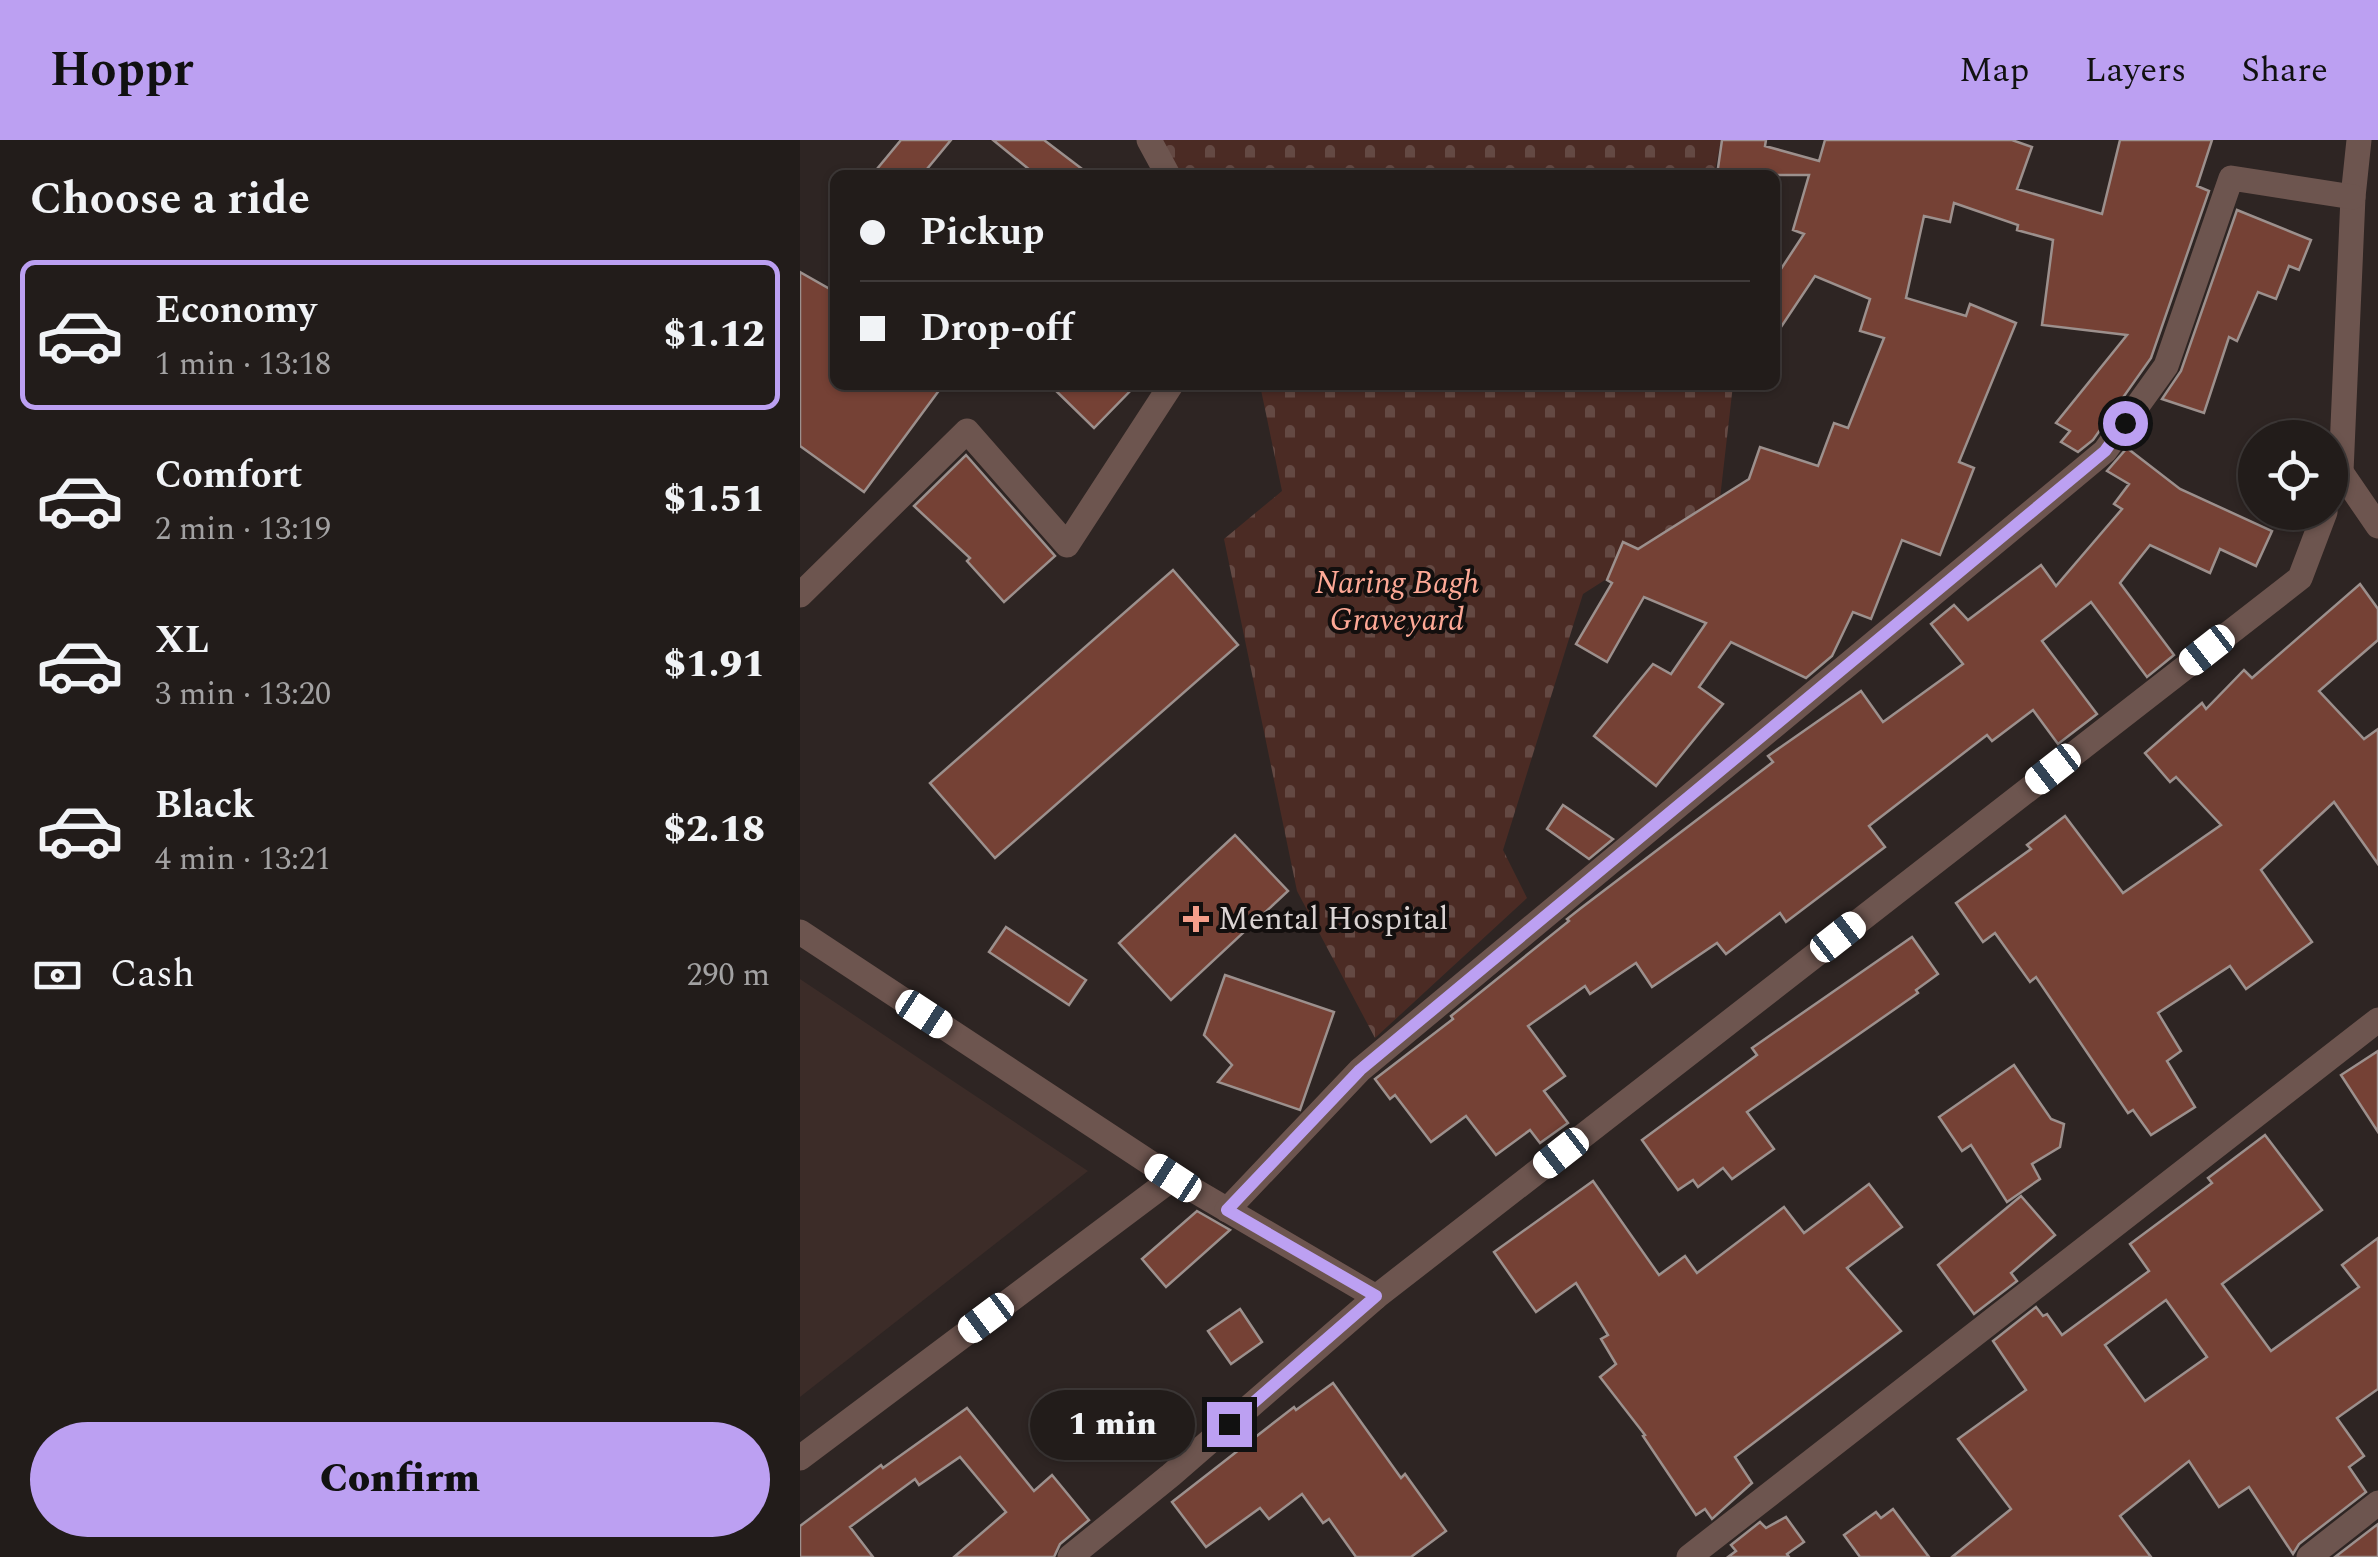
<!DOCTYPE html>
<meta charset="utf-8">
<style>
:root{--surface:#221c1a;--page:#2e2927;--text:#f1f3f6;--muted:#a2a1a2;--line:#3f3a39;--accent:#bca0f2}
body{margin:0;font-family:Spectral,serif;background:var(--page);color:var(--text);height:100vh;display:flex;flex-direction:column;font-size:38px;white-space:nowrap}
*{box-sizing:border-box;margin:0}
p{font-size:32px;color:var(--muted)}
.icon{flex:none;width:55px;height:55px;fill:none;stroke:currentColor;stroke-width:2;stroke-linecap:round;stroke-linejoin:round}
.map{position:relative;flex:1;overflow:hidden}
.sheet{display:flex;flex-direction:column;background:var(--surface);width:800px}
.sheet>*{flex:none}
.top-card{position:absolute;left:30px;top:30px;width:950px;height:220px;border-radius:15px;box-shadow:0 2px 8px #0004,0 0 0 2px var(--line);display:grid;align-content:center;height:220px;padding:0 30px;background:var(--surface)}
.fabs{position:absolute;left:1438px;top:280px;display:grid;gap:20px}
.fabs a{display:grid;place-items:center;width:110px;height:110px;border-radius:50%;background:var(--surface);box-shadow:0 2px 8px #0004,0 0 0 2px var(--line);font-size:50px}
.end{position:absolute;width:45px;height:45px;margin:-22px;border:12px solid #bca0f2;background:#111;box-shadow:0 0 0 5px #111}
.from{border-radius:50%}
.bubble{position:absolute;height:70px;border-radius:35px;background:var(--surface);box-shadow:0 2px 8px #0004,0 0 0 2px var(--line);font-size:32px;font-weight:800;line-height:70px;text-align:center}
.car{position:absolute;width:30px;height:60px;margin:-30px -15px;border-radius:12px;box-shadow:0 0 8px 2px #0007;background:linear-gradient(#fff 24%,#345 0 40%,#fff 0 76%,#345 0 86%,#fff 0)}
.top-card b{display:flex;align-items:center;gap:35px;height:95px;font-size:38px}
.top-card b+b{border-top:2px solid var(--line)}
.top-card i{width:25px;height:25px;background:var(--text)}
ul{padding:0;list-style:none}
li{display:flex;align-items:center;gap:30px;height:150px;margin:0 20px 15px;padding:0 10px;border:5px solid transparent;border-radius:15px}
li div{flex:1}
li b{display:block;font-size:38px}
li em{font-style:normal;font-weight:800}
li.current{border-color:var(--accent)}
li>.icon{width:90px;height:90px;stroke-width:1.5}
h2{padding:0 30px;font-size:45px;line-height:120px}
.pay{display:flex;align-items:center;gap:25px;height:110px;padding:0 30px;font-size:38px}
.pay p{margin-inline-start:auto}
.primary-button{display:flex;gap:20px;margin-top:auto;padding:20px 30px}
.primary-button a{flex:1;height:115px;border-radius:60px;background:var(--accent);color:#111;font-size:40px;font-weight:800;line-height:115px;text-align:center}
header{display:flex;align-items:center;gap:60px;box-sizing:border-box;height:140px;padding:0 50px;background:var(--accent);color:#111}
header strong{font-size:48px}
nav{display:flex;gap:55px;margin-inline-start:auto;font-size:35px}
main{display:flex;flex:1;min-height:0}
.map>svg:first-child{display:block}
</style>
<header>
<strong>Hoppr</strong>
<nav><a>Map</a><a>Layers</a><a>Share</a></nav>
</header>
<main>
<section class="sheet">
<h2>Choose a ride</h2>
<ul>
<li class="current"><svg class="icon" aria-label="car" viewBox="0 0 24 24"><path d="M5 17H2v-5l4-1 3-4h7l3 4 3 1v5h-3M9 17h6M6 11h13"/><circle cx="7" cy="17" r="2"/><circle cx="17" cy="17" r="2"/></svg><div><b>Economy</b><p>1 min · 13:18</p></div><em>$1.12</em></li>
<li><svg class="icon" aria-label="car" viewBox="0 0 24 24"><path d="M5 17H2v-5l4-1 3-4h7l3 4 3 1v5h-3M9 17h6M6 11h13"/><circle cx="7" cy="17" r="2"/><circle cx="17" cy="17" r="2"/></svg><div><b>Comfort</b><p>2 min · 13:19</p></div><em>$1.51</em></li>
<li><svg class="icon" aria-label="car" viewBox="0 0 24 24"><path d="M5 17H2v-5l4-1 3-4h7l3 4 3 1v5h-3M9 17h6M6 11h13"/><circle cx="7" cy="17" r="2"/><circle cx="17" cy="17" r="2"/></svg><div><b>XL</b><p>3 min · 13:20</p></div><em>$1.91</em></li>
<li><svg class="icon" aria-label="car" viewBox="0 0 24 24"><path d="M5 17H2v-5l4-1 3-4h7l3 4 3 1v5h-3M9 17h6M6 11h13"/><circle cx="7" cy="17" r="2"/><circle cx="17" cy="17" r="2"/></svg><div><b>Black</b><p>4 min · 13:21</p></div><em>$2.18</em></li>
</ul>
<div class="pay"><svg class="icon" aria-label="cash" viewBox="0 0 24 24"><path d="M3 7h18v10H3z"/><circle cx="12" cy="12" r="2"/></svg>Cash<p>290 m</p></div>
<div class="primary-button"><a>Confirm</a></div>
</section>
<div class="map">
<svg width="1578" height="1417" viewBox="0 0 1578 1417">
<defs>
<pattern id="cemetery-stones" width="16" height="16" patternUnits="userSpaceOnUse" patternTransform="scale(2.5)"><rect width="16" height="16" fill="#4b2b24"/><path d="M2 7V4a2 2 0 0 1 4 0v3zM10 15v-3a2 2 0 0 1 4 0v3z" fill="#644943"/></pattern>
</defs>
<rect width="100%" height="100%" fill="#2e2523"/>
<polygon fill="#3c2c28" points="0,839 288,1031 0,1257"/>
<g fill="url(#cemetery-stones)">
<polygon points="361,0 921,0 914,35 374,35"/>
<polygon points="460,245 933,245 919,367 783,454 703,710 727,758 575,898 497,751 424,399 482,351"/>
</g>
<g fill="#754135" stroke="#9c908d" stroke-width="2.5" fill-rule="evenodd">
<polygon points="101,0 151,0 122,35 72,35"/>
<polygon points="193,0 244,0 290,35 236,35"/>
<polygon points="922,0 966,0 965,6 1019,21 1025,0 1212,0 1232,7 1217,49 1302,74 1320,0 1412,0 1397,46 1409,51 1351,218 1293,300 1278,312 1261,302 1270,291 1256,283 1327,195 1242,185 1253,100 1217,90 1218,85 1154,63 1150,82 1124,76 1106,158 1166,176 1170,164 1216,183 1159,322 1174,328 1140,415 1102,400 1071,479 1053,472 1032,516 1006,538 931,502 899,547 923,564 856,646 794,596 853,524 871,534 906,483 844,457 807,522 776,504 812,443 807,440 823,402 838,409 949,339 960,307 1018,326 1034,283 1048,288 1084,198 1060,191 1070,159 1015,136 975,196 975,138 1004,94 993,90 1009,35 917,35"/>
<polygon points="1437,70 1511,100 1499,130 1489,126 1476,159 1458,152 1437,201 1429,197 1404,273 1362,259 1381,231"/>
<polygon points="0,132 35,152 35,245 143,245 64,352 0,306"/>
<polygon points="250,245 336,245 294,288"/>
<polygon points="1327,308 1380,349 1472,391 1456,426 1420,409 1410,433 1350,405 1320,443 1374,515 1347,537 1291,462 1242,501 1297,574 1258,604 1233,570 1192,601 1187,595 1069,686 1085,707 986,782 980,773 926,814 917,803 852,847 836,823 790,854 785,846 728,886 765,936 744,951 768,983 740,1003 730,990 696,1015 666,976 631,1002 595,955 590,959 575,939 653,879 651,876 769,781 767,779 781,768 973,622 968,616 1061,551 1083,582 1163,524 1131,484 1154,465 1168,480 1241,425 1256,446 1322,369 1314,364 1329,344 1307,331"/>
<polygon points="166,315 255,416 204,462 167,421 170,418 114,366"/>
<polygon points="373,430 438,505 195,718 130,643"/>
<polygon points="1560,444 1578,469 1578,500 1519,551 1564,599 1578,589 1578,724 1534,662 1461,730 1512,802 1446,849 1430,826 1358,873 1381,911 1367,921 1395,967 1351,995 1333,970 1328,973 1236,837 1230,842 1195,793 1183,802 1156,763 1231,709 1227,705 1265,676 1323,753 1421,685 1376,637 1370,642 1345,613 1402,563 1406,569 1444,530 1452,538"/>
<polygon points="763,665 813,699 789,719 747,689"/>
<polygon points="435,695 488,751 371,860 319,803"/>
<polygon points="206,787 286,840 269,865 189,812"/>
<polygon points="1112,797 1138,834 1116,850 1118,853 947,972 974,1009 932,1039 923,1028 898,1047 893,1040 878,1050 842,1000 957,915 952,908"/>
<polygon points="425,835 534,872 500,970 418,942 432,925 404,895"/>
<polygon points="1578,911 1578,992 1541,935"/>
<polygon points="1214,925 1251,979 1264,984 1260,1007 1232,1024 1240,1039 1207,1062 1171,1005 1162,1011 1139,977"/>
<path d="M1465,995L1522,1070L1422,1144L1471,1211L1559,1147L1542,1125L1578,1098V1249L1537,1278L1564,1316L1549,1327L1566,1352L1499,1404L1493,1414L1449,1347L1419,1367L1389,1321L1320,1376L1351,1417H1152L1211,1369L1158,1299L1226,1250L1193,1201L1236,1167L1243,1176L1247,1174L1262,1195L1349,1131L1330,1104L1412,1043L1408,1038ZM1366,1160L1407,1217L1345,1261L1305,1205Z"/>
<polygon points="793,1041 859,1135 885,1116 897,1133 984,1067 1004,1093 1069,1044 1102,1087 1047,1128 1101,1191 935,1317 952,1343 912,1379 905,1369 896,1375 843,1296 845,1295 800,1237 816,1224 801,1199 808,1195 776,1143 736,1172 694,1112"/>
<polygon points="1221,1056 1255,1095 1211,1133 1217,1141 1174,1174 1138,1125"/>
<polygon points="397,1071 430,1090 366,1147 342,1119"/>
<polygon points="440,1169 462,1202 431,1224 408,1191"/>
<polygon points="533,1243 601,1338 605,1334 646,1391 611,1417 556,1417 529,1379 523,1383 502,1354 469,1379 460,1368 406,1407 372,1362 494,1267 496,1270"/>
<polygon points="167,1268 234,1351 252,1335 289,1380 260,1404 254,1417 154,1417 206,1372 160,1317 119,1345 115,1339 50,1387 73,1417 0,1417 0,1386 81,1325 83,1328"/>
<polygon points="1093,1369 1129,1417 1060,1417 1044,1395 1076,1372 1081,1378"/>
<polygon points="986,1377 1004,1402 987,1414 989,1417 928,1417 936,1411 931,1405 960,1382 966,1388"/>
<polygon points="1578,1384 1578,1417 1535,1417"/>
</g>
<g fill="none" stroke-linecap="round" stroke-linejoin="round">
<g stroke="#6d554f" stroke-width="25">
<polyline points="349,0 368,35"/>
<polyline points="1541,332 1578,386"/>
<polyline points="1530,359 1541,332 1553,57 1559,0"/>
<polyline points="0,455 167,291 267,405 371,245"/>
<polyline points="0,792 373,1038 576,1157"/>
<polyline points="427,1070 560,930 1305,311 1366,226 1431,38 1553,57"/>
<polyline points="0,1318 373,1038"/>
<polyline points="270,1417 371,1335 576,1157 1500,438 1525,372"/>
<polyline points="889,1417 1578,880"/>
<polyline points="1509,1417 1578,1363"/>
</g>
</g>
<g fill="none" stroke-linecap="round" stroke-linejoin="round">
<polyline stroke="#bca0f2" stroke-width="12" points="429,1284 576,1156 427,1070 560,930 1305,311 1325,283"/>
</g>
<path fill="#f49e8a" stroke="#130f0e" stroke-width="4" d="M391 764h10v10h10v10h-10v10h-10v-10h-10v-10h10z"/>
<g text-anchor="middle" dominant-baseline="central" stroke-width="8" stroke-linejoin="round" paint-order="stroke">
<g font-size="32" font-style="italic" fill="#fea996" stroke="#130f0e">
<text x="597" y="443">Naring Bagh<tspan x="597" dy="37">Graveyard</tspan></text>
</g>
<g font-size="32" fill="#dbd4d3" stroke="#130f0e" text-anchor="start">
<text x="418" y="779">Mental Hospital</text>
</g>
</g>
</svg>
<div class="fabs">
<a><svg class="icon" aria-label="locate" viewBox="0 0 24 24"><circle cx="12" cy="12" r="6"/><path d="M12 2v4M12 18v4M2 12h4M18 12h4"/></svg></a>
</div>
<i class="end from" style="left:1325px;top:283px"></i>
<i class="end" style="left:429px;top:1284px"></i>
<div class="bubble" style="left:230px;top:1250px;width:165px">1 min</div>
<i class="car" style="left:1407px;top:510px;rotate:232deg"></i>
<i class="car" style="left:1253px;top:629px;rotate:232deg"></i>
<i class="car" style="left:1038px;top:797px;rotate:52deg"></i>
<i class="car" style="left:124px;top:874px;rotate:123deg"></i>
<i class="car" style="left:761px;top:1013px;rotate:232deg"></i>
<i class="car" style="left:373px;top:1038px;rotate:303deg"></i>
<i class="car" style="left:186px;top:1178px;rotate:233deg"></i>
<div class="top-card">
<b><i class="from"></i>Pickup</b>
<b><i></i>Drop-off</b>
</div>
</div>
</main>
